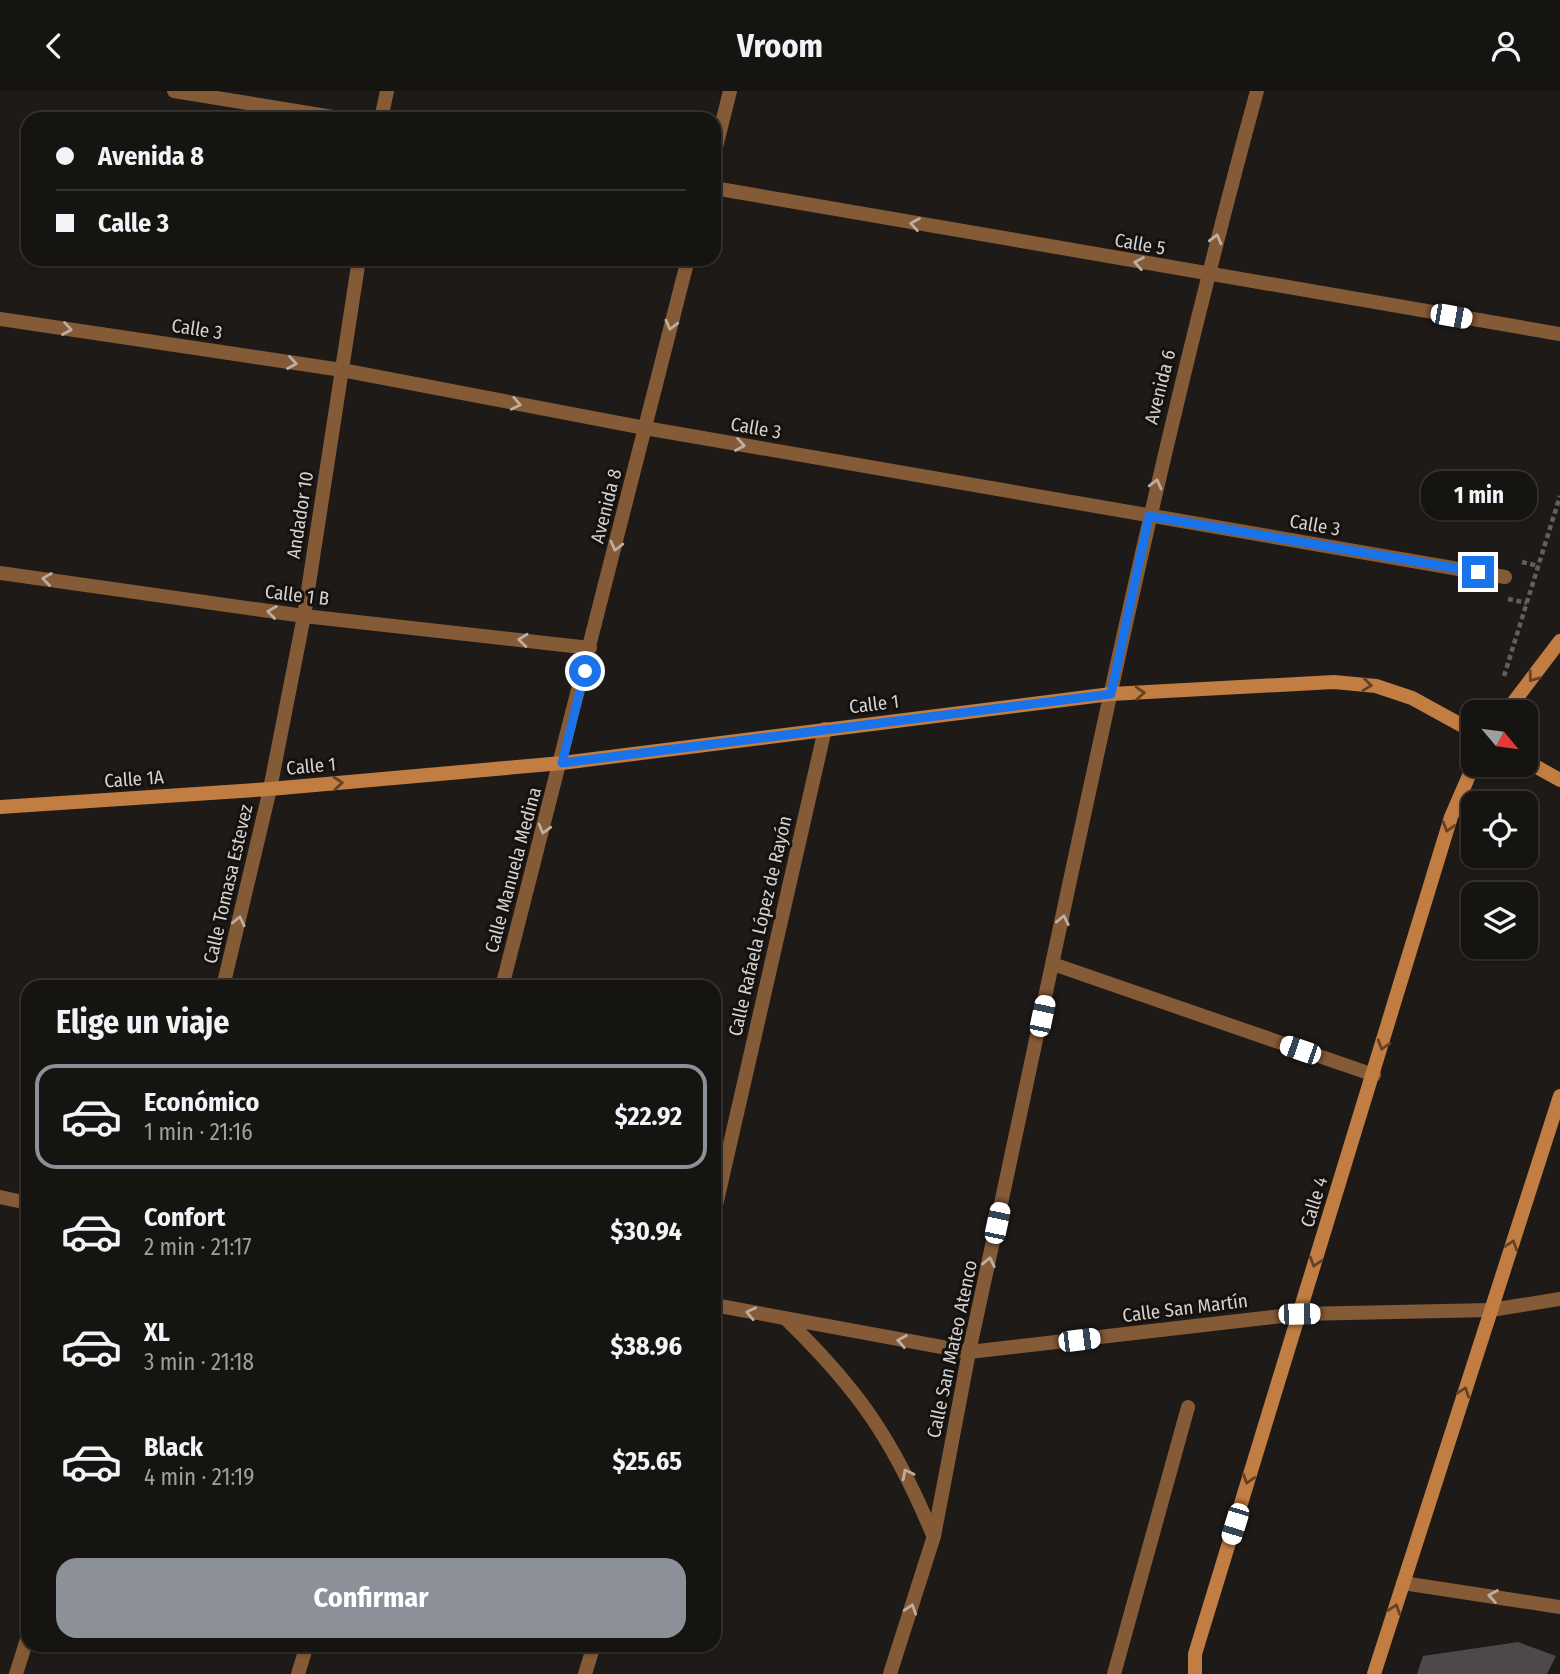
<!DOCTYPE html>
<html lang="es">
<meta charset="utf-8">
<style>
:root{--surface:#161411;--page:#1f1d1a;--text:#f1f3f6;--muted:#9e9e9f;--line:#353331;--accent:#8c9099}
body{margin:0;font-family:"Fira Sans Condensed",sans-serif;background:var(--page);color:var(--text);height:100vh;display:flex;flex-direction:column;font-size:26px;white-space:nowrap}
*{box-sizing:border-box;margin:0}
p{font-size:23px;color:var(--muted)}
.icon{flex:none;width:38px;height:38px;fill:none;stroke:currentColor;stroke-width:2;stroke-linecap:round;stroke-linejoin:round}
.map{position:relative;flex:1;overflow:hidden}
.panel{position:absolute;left:21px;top:889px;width:700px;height:672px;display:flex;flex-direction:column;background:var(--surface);border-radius:21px;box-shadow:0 2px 5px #0004,0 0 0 2px var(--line)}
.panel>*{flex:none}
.top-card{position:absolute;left:21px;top:21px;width:700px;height:154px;border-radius:21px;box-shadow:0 2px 5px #0004,0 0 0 2px var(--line);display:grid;align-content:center;height:154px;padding:0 35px;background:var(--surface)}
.needle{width:46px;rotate:119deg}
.controls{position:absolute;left:1461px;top:609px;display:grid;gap:14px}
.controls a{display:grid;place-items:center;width:77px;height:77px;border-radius:14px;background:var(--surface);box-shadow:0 2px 5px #0004,0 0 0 2px var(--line);font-size:35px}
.end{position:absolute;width:32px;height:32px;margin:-16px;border:9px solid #1a73e8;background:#fff;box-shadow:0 0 0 4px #fff}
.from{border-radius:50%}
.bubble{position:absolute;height:49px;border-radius:21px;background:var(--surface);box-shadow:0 2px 5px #0004,0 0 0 2px var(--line);font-size:23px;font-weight:700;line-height:49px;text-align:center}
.car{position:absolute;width:21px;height:42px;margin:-21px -10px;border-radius:9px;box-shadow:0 0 5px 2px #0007;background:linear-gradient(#fff 24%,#345 0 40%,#fff 0 76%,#345 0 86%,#fff 0)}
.top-card b{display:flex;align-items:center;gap:24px;height:66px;font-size:26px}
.top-card b+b{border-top:2px solid var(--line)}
.top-card i{width:18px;height:18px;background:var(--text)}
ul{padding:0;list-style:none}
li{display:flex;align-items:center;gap:21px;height:105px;margin:0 14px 10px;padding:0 21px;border:4px solid transparent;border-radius:21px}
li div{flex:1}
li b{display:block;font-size:26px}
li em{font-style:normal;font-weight:700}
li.selected{border-color:var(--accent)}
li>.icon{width:63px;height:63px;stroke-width:1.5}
h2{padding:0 35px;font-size:32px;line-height:84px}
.action{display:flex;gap:14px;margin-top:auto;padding:14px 35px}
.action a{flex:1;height:80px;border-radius:21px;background:var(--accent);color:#fff;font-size:28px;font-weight:700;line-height:80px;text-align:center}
header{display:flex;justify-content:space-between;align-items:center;height:91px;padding:0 35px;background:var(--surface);font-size:32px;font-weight:700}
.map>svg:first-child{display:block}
</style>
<header><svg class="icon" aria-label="back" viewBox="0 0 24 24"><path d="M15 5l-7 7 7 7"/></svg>Vroom<svg class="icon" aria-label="person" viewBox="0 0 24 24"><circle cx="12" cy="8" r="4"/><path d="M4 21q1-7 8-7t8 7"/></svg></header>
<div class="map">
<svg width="1560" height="1583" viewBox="0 0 1560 1583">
<rect width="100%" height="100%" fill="#1e1a17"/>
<polygon fill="#4d484a" points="1518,1551 1556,1565 1547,1583 1417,1583 1423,1565"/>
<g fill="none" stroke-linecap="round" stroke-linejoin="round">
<g stroke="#625f5c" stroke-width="4.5" stroke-dasharray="5 3.5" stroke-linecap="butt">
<polyline points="1522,471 1539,475"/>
<polyline points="1508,508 1527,512"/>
<polyline points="1504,585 1560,405"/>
</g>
<g stroke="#855a37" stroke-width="14">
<polyline points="1403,1492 1560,1516"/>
<polyline points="1114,1583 1188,1316"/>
</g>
<g stroke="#855a37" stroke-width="14">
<polyline points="174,0 345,28"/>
<polyline points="381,28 387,0"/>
<polyline points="714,64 730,0"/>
<polyline points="714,97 1560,243"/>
<polyline points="0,228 342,279 645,337 1505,486"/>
<polyline points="0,482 304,525 590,557"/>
<polyline points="1053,873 1374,984"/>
<polyline points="223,896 270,698 304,525 359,168"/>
<polyline points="502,896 688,168"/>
<polyline points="714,1123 825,638"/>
<polyline points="1491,1219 1560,1208"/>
<path d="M969,1261C1061,840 1143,416 1257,0"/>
<polyline points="16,1583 28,1545"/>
<polyline points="298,1583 307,1554"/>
<polyline points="585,1583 594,1554"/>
</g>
<g stroke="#855a37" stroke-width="14">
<polyline points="0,1106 28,1112"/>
<polyline points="714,1214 969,1261 1299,1223 1491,1219"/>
<path d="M788,1230C860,1300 894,1351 933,1444"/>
<polyline points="890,1583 934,1445 969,1261"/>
</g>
<g stroke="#c27d42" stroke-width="14">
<polyline points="1506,621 1560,550"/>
<polyline points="1526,670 1560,689"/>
<polyline points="0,716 270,698 562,672 1111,603 1334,591 1376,595 1412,607 1474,641"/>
<polyline points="1195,1583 1195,1563 1451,726 1474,673"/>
<polyline points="1374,1583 1560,1005"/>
</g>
</g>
<defs><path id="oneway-chevron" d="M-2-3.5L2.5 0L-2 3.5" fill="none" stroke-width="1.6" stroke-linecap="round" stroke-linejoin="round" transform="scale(1.75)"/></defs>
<g stroke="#bdaea2">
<use href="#oneway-chevron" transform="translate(915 133) rotate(-170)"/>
<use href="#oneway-chevron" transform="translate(1216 148) rotate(-75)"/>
<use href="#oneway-chevron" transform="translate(1139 172) rotate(-170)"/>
<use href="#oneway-chevron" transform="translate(671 234) rotate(104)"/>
<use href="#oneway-chevron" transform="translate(67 238) rotate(9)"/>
<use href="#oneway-chevron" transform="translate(292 272) rotate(9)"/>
<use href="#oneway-chevron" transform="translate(516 313) rotate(11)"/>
<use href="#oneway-chevron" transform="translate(740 354) rotate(10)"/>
<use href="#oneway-chevron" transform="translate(1156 393) rotate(-76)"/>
<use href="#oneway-chevron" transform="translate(616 455) rotate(104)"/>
<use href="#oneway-chevron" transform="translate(47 488) rotate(-172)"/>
<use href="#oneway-chevron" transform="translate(272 521) rotate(-172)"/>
<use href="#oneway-chevron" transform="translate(523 549) rotate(-174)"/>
<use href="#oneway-chevron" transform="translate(544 738) rotate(105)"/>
<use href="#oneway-chevron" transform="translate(1063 829) rotate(-78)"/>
<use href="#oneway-chevron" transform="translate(239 830) rotate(-77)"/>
<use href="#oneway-chevron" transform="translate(989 1171) rotate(-78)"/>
<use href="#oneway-chevron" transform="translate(751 1222) rotate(-168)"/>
<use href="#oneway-chevron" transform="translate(902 1250) rotate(-170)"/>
<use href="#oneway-chevron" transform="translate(907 1383) rotate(-117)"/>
<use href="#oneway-chevron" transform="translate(1493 1505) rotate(-171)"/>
<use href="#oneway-chevron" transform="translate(911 1518) rotate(-72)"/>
</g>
<g stroke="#634225">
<use href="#oneway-chevron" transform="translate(1533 586) rotate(126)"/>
<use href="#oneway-chevron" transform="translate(1367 594) rotate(7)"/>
<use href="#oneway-chevron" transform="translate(1140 602) rotate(-3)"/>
<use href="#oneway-chevron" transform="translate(338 692) rotate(-5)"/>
<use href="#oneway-chevron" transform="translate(1448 736) rotate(107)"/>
<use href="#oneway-chevron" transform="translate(1383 954) rotate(107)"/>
<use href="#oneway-chevron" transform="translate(1512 1154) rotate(-72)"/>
<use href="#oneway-chevron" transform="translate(1315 1171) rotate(107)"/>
<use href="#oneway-chevron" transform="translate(1464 1301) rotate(-72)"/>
<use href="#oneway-chevron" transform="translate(1248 1388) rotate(107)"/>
<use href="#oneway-chevron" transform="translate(1395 1518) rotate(-72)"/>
</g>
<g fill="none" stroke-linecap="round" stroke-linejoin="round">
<polyline stroke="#1a73e8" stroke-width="9" points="585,580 562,672 1111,603 1149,425 1478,481"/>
</g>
<g text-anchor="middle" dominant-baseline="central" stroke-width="6" stroke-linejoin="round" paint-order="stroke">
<g font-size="19" fill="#d5d2d0" stroke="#15110e">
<text transform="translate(1140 153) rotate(10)">Calle 5</text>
<text transform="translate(197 238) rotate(9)">Calle 3</text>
<text transform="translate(1160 296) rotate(-76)">Avenida 6</text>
<text transform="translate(756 337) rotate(10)">Calle 3</text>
<text transform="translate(606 415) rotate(-76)">Avenida 8</text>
<text transform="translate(300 424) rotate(-81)">Andador 10</text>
<text transform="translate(1315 434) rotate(10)">Calle 3</text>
<text transform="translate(297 504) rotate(7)">Calle 1 B</text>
<text transform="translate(874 613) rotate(-7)">Calle 1</text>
<text transform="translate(311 675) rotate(-5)">Calle 1</text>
<text transform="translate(134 688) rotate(-4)">Calle 1A</text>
<text transform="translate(513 779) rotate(-75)">Calle Manuela Medina</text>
<text transform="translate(228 793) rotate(-77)">Calle Tomasa Estevez</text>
<text transform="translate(760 835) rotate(-77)">Calle Rafaela López de Rayón</text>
<text transform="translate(1314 1111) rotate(-73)">Calle 4</text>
<text transform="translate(1185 1217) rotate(-7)">Calle San Martín</text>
<text transform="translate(952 1258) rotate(-78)">Calle San Mateo Atenco</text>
</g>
</g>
</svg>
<div class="controls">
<a><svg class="needle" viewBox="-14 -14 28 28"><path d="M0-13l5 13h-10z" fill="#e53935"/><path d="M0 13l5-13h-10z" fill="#9e9e9f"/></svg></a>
<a><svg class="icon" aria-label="locate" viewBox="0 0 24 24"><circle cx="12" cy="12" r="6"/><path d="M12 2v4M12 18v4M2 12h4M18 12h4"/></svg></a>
<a><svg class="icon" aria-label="layers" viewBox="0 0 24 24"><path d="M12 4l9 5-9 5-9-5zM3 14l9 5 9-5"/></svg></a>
</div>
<i class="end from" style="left:585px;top:580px"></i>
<i class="end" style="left:1478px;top:481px"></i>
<div class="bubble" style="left:1421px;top:380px;width:116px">1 min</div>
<i class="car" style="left:1451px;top:225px;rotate:100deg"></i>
<i class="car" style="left:1042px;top:925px;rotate:12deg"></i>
<i class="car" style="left:1300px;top:959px;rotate:289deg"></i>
<i class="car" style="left:997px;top:1132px;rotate:12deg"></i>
<i class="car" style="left:1299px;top:1223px;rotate:89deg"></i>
<i class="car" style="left:1079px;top:1249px;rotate:83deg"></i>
<i class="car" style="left:1235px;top:1433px;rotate:197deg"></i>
<div class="top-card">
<b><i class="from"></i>Avenida 8</b>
<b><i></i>Calle 3</b>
</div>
<section class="panel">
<h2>Elige un viaje</h2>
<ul>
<li class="selected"><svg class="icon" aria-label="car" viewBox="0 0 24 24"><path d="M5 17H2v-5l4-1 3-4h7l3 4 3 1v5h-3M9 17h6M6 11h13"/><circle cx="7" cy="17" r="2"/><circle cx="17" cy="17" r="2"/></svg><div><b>Económico</b><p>1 min · 21:16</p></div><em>$22.92</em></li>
<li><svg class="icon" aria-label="car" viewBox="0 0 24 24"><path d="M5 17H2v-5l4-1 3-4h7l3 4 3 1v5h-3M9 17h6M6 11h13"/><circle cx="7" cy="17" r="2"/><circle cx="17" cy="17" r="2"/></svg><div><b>Confort</b><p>2 min · 21:17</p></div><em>$30.94</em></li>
<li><svg class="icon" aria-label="car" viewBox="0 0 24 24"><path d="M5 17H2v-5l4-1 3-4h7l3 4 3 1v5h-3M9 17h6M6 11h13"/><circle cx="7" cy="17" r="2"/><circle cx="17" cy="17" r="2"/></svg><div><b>XL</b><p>3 min · 21:18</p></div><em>$38.96</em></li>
<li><svg class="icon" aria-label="car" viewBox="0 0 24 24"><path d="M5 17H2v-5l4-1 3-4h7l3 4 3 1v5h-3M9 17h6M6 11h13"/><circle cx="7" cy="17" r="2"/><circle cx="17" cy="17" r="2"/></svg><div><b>Black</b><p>4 min · 21:19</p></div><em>$25.65</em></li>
</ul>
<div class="action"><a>Confirmar</a></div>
</section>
</div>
